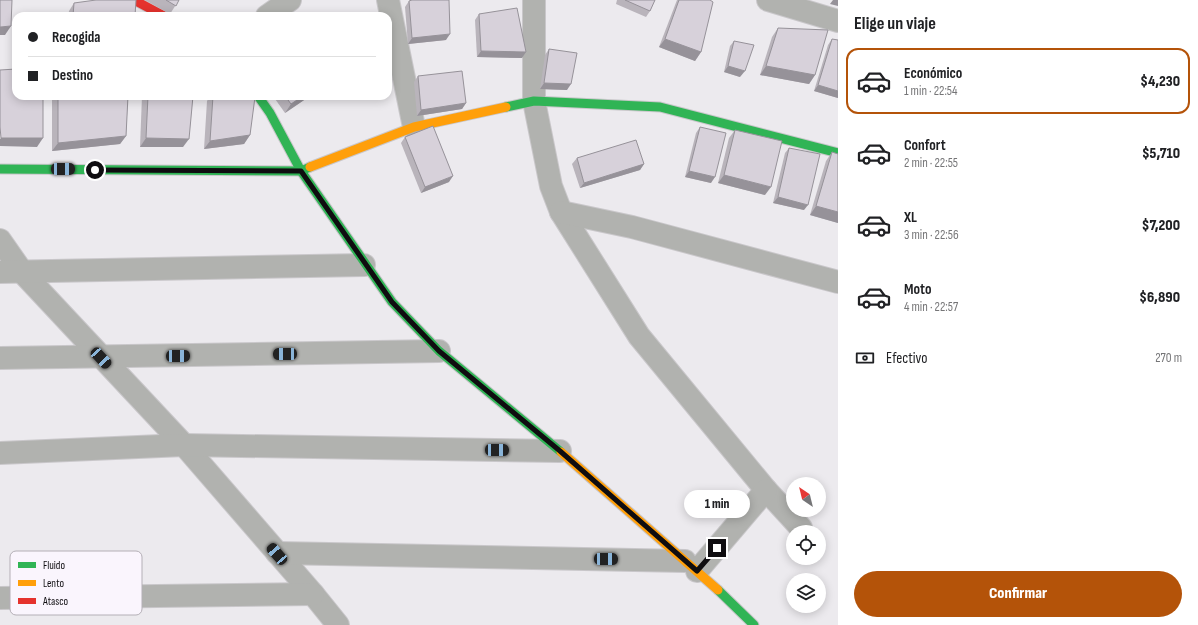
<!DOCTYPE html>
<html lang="es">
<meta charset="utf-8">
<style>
:root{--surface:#fff;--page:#f6f6f6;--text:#202124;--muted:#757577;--line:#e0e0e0;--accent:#b45309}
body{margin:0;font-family:"Sofia Sans Condensed",sans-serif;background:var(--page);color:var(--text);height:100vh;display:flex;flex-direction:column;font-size:15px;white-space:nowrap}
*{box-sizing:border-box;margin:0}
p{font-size:13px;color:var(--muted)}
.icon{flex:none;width:22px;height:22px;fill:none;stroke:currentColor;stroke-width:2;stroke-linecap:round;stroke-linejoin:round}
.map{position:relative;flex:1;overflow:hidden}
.panel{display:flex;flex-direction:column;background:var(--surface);width:360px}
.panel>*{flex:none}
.top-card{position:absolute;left:12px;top:12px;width:380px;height:88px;border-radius:12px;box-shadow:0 2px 10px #0003;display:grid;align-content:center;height:88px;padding:0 16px;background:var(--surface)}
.needle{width:26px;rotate:325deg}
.fabs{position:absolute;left:786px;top:477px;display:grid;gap:8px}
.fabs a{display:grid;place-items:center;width:40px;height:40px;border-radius:50%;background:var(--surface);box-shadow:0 2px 10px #0003;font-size:20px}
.end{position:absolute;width:18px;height:18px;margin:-9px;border:5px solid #0f0d10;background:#fff;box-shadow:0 0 0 2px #fff}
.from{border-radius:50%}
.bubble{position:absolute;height:28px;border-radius:14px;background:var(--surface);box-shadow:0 2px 10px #0003;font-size:13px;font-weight:800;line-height:28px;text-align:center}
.car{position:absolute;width:12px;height:24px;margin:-12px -6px;border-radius:5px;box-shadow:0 0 3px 1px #0007;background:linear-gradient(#222 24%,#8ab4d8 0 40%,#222 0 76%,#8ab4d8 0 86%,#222 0)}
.top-card b{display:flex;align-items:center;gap:14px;height:38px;font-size:15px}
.top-card b+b{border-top:1px solid var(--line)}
.top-card i{width:10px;height:10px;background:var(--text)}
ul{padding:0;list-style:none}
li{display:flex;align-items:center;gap:12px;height:66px;margin:0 8px 6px;padding:0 8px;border:2px solid transparent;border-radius:12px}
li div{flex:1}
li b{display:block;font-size:15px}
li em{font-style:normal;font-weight:800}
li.active{border-color:var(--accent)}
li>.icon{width:36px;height:36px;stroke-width:1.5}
h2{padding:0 16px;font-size:18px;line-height:48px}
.pay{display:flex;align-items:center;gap:10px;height:44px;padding:0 16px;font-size:15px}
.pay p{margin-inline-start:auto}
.primary-button{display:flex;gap:8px;margin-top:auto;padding:8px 16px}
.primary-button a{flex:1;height:46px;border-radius:24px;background:var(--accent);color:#fff;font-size:16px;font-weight:800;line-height:46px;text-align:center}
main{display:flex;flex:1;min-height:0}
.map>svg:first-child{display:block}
</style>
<main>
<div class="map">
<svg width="838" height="625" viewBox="0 0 838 625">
<rect width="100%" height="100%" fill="#eceaee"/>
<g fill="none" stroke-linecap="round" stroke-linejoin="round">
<defs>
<g id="street">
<polyline points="388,0 414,127"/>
<polyline points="534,0 534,101 551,186 561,212 639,336 766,490 801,528"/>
<polyline points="768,0 838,21"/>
<polyline points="267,16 290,0"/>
<polyline points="561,212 632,227 838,282"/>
<polyline points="0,240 23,273 184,445 313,594 338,625"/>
<polyline points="0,272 364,265"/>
<polyline points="0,358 439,351"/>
<polyline points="0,453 184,445 560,451"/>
<polyline points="277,553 685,561"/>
<polyline points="697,571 766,490"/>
<polyline points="0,598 313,594"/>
</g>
<g id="fast">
<polyline points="258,96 270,113 301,171 392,302 439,351 561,452"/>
<polyline points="506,107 534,101 660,107 838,153"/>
<polyline points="0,169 301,171 310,167"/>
<polyline points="718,590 754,625"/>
</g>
<g id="slow">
<polyline points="310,167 414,127 506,107"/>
<polyline points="561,452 718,590"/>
</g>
<polyline id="jam" points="134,0 164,16"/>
</defs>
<use href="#street" stroke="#c9c7ca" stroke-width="24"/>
<use href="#fast" stroke="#c9c7ca" stroke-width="11"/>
<use href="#slow" stroke="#c9c7ca" stroke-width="11"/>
<use href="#jam" stroke="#c9c7ca" stroke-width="11"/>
<use href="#street" stroke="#b1b2af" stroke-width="22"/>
<use href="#fast" stroke="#30b455" stroke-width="9"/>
<use href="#slow" stroke="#ff9f0a" stroke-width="9"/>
<use href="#jam" stroke="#e5322d" stroke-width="9"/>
</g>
<g fill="#b9b4bb">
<polygon points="145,0 179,0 170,14"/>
<polygon points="617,0 655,0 650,11 646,17 616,4"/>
<polygon points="677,0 710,0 701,52 695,61 659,47"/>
<polygon points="409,1 446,40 408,44 405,7"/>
<polygon points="74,3 135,16 68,16 69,11"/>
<polygon points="479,14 522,58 477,57 475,20"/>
<polygon points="778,28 815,75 809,84 760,75 772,37"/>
<polygon points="832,39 838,98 814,91 828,45"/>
<polygon points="734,41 740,77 724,72 730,46"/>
<polygon points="549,49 567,90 540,89 545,55"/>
<polygon points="418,76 466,103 462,109 417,116 414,82"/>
<polygon points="52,96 128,96 126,136 120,144 52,151"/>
<polygon points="142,96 193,96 183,147 140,147"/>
<polygon points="210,96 244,96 250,135 244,144 204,149 207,101"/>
<polygon points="273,96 310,96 285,113"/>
<polygon points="700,127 711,183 685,177 696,133"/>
<polygon points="735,130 765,195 718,183 729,138"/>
<polygon points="405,137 449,182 421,193 401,143"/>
<polygon points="789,148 804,210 773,203 785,153"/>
<polygon points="832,152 838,223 810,215 826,161"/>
<polygon points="577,158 644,164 640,170 580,188 572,164"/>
</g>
<g fill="#969299">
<polygon points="833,0 838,0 838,6 830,4"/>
<polygon points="11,26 5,35 0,35 0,27"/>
<polygon points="450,34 446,40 408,44 412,38"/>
<polygon points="665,39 701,52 695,61 659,47"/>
<polygon points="481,51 526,52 522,58 477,57"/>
<polygon points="728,66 745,71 740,77 724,72"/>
<polygon points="766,66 815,75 809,84 760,75"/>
<polygon points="544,83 571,84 567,90 540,89"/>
<polygon points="818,85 838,91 838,98 814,91"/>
<polygon points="303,96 310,96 285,113 291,104"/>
<polygon points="466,103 462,109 417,116 421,110"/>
<polygon points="250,135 244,144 204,149 210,141"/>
<polygon points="126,136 120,144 52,151 58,143"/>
<polygon points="1,138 43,138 37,147 0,146 0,139"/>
<polygon points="146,138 189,139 183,147 140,147"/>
<polygon points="644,164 640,170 580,188 584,183"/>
<polygon points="689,171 715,177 711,183 685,177"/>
<polygon points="724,175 771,187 765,195 718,183"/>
<polygon points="453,176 449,182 421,193 425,187"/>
<polygon points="778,197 808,205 804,210 773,203"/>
<polygon points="816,206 838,212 838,223 810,215"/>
</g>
<g fill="#d7d1da" stroke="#969299">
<polygon points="0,0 12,0 11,26 0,27"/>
<polygon points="96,0 136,0 135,16 73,16 74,3"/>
<polygon points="166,0 179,0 176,6"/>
<polygon points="412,0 449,0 450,34 412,38 409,1"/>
<polygon points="625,0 655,0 650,11"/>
<polygon points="679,0 710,0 713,2 701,52 665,39"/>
<polygon points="517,8 526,52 481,51 479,14"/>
<polygon points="778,28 828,30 815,75 766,66"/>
<polygon points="832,39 838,40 838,91 818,85"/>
<polygon points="734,41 754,45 745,71 728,66"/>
<polygon points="549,49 577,53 571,84 544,83"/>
<polygon points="16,69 16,96 43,96 43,138 1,138 0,127 0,70"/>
<polygon points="462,71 466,103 421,110 418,76"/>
<polygon points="58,96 128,96 126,136 58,143"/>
<polygon points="148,96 193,96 189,139 146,138"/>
<polygon points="213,96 244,96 255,97 250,135 210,141"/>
<polygon points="285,96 303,96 291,104"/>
<polygon points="433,126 453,176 425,187 405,137"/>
<polygon points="700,127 726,133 715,177 689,171"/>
<polygon points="735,130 782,141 771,187 724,175"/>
<polygon points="636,140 644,164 584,183 577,158"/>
<polygon points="789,148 820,154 808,205 778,197"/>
<polygon points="832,152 838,154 838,212 816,206"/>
</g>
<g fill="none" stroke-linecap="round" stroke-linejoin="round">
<polyline stroke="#0f0d10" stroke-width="5" points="95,170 301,171 392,302 439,351 560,451 697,571 717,548"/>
</g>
<rect x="10" y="551" width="132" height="64" rx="6" fill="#faf5fd" stroke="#b4afb6" stroke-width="1"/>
<rect x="18" y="562" width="18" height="6" fill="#30b455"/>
<rect x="18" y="580" width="18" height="6" fill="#ff9f0a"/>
<rect x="18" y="598" width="18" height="6" fill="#e5322d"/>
<g font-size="11" fill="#0f0d10">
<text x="43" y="569">Fluido</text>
<text x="43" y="587">Lento</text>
<text x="43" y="605">Atasco</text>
</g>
</svg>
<div class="fabs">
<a><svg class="needle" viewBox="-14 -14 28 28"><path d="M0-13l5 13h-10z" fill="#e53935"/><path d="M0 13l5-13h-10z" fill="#757577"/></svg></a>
<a><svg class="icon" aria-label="locate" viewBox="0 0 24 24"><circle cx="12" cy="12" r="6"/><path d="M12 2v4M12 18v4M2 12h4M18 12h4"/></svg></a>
<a><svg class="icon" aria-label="layers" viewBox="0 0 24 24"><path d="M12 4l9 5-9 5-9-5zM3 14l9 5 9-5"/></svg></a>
</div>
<i class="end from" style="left:95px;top:170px"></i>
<i class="end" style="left:717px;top:548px"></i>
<div class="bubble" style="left:684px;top:490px;width:66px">1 min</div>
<i class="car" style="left:63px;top:169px;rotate:90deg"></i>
<i class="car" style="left:285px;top:354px;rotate:269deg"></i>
<i class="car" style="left:178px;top:356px;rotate:89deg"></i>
<i class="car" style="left:101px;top:358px;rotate:137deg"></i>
<i class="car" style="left:497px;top:450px;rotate:91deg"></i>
<i class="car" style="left:277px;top:554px;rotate:319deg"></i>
<i class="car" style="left:606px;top:559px;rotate:91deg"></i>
<div class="top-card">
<b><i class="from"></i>Recogida</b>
<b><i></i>Destino</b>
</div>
</div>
<section class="panel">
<h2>Elige un viaje</h2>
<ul>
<li class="active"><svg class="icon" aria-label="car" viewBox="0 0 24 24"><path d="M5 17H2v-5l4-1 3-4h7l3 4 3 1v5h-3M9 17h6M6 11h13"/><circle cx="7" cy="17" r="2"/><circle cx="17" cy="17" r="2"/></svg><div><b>Económico</b><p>1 min · 22:54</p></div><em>$4,230</em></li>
<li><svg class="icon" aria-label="car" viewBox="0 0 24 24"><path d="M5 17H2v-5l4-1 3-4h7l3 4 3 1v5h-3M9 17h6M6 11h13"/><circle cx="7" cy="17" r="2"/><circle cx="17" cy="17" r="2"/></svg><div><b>Confort</b><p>2 min · 22:55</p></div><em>$5,710</em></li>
<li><svg class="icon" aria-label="car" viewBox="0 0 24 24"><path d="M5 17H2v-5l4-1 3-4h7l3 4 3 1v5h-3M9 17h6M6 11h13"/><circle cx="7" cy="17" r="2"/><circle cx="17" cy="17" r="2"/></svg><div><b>XL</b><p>3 min · 22:56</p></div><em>$7,200</em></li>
<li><svg class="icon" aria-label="car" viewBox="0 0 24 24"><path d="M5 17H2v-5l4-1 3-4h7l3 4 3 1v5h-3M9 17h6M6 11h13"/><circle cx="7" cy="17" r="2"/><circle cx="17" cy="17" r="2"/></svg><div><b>Moto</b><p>4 min · 22:57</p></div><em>$6,890</em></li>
</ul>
<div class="pay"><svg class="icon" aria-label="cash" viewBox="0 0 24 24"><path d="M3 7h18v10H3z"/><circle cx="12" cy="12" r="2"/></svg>Efectivo<p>270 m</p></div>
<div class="primary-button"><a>Confirmar</a></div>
</section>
</main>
